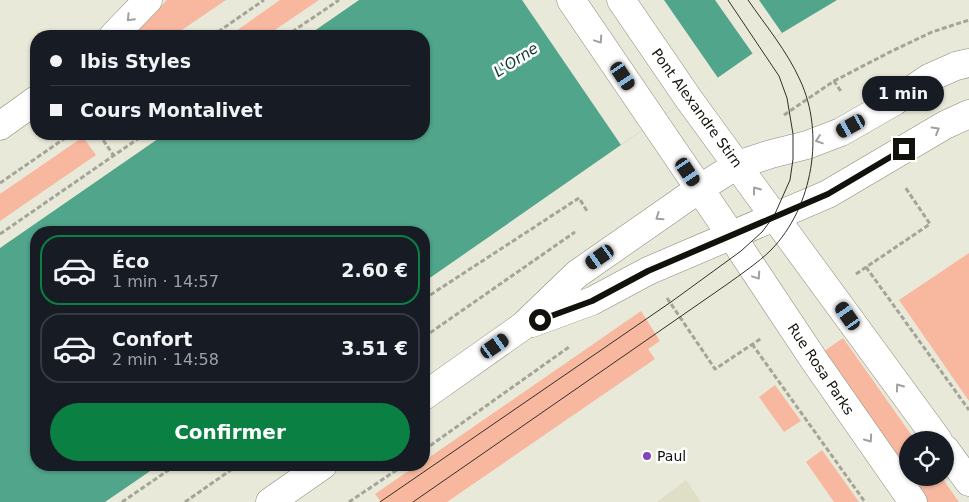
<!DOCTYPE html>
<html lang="fr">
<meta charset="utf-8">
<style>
:root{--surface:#171b24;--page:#242831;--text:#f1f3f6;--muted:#9ea1a6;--line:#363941;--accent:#0b8043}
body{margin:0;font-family:"DejaVu Sans",sans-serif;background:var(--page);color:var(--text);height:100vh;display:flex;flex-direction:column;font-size:19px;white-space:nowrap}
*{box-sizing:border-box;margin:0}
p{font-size:16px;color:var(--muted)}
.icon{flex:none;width:28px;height:28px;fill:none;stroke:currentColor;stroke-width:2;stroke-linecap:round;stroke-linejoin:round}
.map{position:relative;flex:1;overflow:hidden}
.details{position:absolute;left:30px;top:226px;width:400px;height:245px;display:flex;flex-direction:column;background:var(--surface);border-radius:20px;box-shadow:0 1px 4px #0004}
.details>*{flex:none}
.hud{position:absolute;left:30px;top:30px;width:400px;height:110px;border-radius:20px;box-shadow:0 1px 4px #0004;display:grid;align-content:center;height:110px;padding:0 20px;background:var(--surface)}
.controls{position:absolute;left:899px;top:431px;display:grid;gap:10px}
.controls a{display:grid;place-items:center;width:55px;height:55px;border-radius:50%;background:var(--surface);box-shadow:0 1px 4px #0004;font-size:25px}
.end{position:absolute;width:22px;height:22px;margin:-11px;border:6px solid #12120c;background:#fff;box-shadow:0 0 0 2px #fff}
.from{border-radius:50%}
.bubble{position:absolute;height:35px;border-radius:18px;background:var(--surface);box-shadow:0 1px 4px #0004;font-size:16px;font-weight:800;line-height:35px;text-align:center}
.car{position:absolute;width:15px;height:30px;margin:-15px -8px;border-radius:6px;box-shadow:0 0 4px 1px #0007;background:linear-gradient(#222 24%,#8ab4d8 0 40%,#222 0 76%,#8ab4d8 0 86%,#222 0)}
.hud b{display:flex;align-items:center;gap:18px;height:48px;font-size:19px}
.hud b+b{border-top:1px solid var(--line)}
.hud i{width:12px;height:12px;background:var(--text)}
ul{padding:9px 0 0;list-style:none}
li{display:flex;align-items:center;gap:15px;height:70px;margin:0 10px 8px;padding:0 10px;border:2px solid var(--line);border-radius:20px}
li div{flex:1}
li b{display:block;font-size:19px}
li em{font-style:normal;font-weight:800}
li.active{border-color:var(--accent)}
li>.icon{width:45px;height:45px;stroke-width:1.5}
.primary-button{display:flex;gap:10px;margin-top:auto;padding:10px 20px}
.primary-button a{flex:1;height:58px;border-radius:30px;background:var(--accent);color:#fff;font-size:20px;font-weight:800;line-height:58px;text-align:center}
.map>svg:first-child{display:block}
</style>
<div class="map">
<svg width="969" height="502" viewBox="0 0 969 502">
<rect width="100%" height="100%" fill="#e9e9d9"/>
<polygon fill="#dfdec7" points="686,480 701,502 657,502"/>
<g fill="#f8b8a0">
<polygon points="167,0 226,0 173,36 132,36"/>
<polygon points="280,0 319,0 266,36 229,36"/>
<polygon points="83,137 96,155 0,221 0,194"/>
<polygon points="969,253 969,401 899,300"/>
<polygon points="641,311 660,341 648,349 655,359 447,502 381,502 375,494 417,465 424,465 424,461"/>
<polygon points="843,338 915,440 908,440 908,477 820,354"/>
<polygon points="775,385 801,421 784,432 759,397"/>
<polygon points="822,450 859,502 834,502 806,462"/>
<polygon points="908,478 942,478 959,502 925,502"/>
</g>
<polygon fill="#50a58b" points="359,0 837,0 782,33 424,282 424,232 36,232 36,465 159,465 105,502 0,502 0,248 165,134 424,134 424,36 307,36"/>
<g fill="#e9e9d9">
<polygon points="522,0 664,0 718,78 621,145"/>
<polygon points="715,0 759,0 782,33 753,54"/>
</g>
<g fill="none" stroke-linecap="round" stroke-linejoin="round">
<defs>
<g id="minor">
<polyline points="774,216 938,440"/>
<polyline points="731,235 814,360 913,502"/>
<polyline points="945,449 969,482"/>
</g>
<g id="secondary">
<polyline points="571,0 731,235"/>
<polyline points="621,0 688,98 774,216"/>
<polyline points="113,36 148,0"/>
<polyline points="0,126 36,100"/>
<polyline points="532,323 592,301 648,271 828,194 945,125 969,114"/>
<polyline points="424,396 523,326 577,274 699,189 737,165 771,154 807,145 841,132 895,101 929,78 956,66 969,63"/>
<polyline points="270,502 323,465"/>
</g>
</defs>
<use href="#minor" stroke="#8a8a7b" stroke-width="29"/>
<use href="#secondary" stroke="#8a8a7b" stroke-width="29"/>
<g stroke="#a4a498" stroke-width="3" stroke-dasharray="5 2.5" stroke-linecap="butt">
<polyline points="212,36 264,0"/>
<polyline points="286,36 339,0"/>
<polyline points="834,81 890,52 932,32 969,20"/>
<polyline points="784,115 834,81 842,93"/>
<polyline points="99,134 114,156"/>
<polyline points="0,183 71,134"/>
<polyline points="0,234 145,134"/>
<polyline points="866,267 969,410"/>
<polyline points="856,274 930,224 905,187"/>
<polyline points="667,298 715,369 762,338"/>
<polyline points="424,299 579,198 587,211"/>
<polyline points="424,337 575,232"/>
<polyline points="752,344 865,502"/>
<polyline points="424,450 569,347"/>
<polyline points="122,502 176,465"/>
<polyline points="185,502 238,465"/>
<polyline points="349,502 404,465"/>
</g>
<use href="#minor" stroke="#fff" stroke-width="28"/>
<use href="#secondary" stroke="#fff" stroke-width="28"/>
<g stroke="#303028" stroke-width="1">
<polyline points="380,502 671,302 741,251 762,232 774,216 790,180 793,159 793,134 787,98 779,76 728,0"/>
<path d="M413,502L726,285C741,274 758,263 771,250C813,207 825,133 800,80C787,51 766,26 748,0"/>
</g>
</g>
<defs><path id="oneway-chevron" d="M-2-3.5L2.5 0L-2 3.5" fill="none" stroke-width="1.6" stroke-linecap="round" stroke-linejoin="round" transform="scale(1.25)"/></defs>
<g stroke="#a0a09e">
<use href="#oneway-chevron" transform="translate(130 18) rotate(134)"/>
<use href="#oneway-chevron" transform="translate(599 40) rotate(56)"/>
<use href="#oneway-chevron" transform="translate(936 130) rotate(-31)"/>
<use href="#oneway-chevron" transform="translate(819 140) rotate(161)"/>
<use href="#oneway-chevron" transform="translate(756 190) rotate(-126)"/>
<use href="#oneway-chevron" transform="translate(659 217) rotate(145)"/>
<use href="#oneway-chevron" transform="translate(757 276) rotate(56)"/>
<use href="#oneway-chevron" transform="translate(899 387) rotate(-126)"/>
<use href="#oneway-chevron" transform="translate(869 439) rotate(55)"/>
</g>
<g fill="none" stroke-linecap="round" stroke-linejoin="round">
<polyline stroke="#12120c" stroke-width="6" points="540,320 592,301 648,271 828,194 904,149"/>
</g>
<circle fill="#8246bc" stroke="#fff" stroke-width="2" cx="647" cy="456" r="5"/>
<g text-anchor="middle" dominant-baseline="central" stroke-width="5" stroke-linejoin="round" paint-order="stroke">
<g font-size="14" fill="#12120c" stroke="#fff">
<text transform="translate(697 108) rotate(54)">Pont Alexandre Stirn</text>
<text transform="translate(821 369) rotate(56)">Rue Rosa Parks</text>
</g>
<g font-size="14" fill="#12120c" stroke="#fff" text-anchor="start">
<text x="657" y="456">Paul</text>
</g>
<g font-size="15" font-style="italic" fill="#133a2f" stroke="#fff">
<text transform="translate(516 60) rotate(-33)">L'Orne</text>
</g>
</g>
</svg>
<div class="controls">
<a><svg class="icon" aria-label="locate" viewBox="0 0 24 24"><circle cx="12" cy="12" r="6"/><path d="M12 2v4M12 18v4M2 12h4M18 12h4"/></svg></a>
</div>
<i class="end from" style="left:540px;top:320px"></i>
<i class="end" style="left:904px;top:149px"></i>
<div class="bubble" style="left:862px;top:76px;width:82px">1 min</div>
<i class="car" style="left:623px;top:76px;rotate:146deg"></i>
<i class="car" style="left:851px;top:126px;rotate:241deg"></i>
<i class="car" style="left:688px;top:172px;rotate:146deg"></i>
<i class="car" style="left:600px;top:257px;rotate:235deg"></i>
<i class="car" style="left:848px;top:316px;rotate:325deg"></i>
<i class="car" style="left:495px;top:346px;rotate:55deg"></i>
<div class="hud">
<b><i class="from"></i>Ibis Styles</b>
<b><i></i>Cours Montalivet</b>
</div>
<section class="details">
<ul>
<li class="active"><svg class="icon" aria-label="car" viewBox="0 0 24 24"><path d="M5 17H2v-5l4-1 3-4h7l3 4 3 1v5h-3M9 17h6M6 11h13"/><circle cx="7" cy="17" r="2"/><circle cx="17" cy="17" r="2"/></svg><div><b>Éco</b><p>1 min · 14:57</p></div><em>2.60 €</em></li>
<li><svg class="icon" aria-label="car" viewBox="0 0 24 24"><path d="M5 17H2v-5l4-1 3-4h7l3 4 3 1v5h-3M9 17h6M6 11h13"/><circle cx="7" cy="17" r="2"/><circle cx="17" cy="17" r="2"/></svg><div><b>Confort</b><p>2 min · 14:58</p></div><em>3.51 €</em></li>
</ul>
<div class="primary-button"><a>Confirmer</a></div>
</section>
</div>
